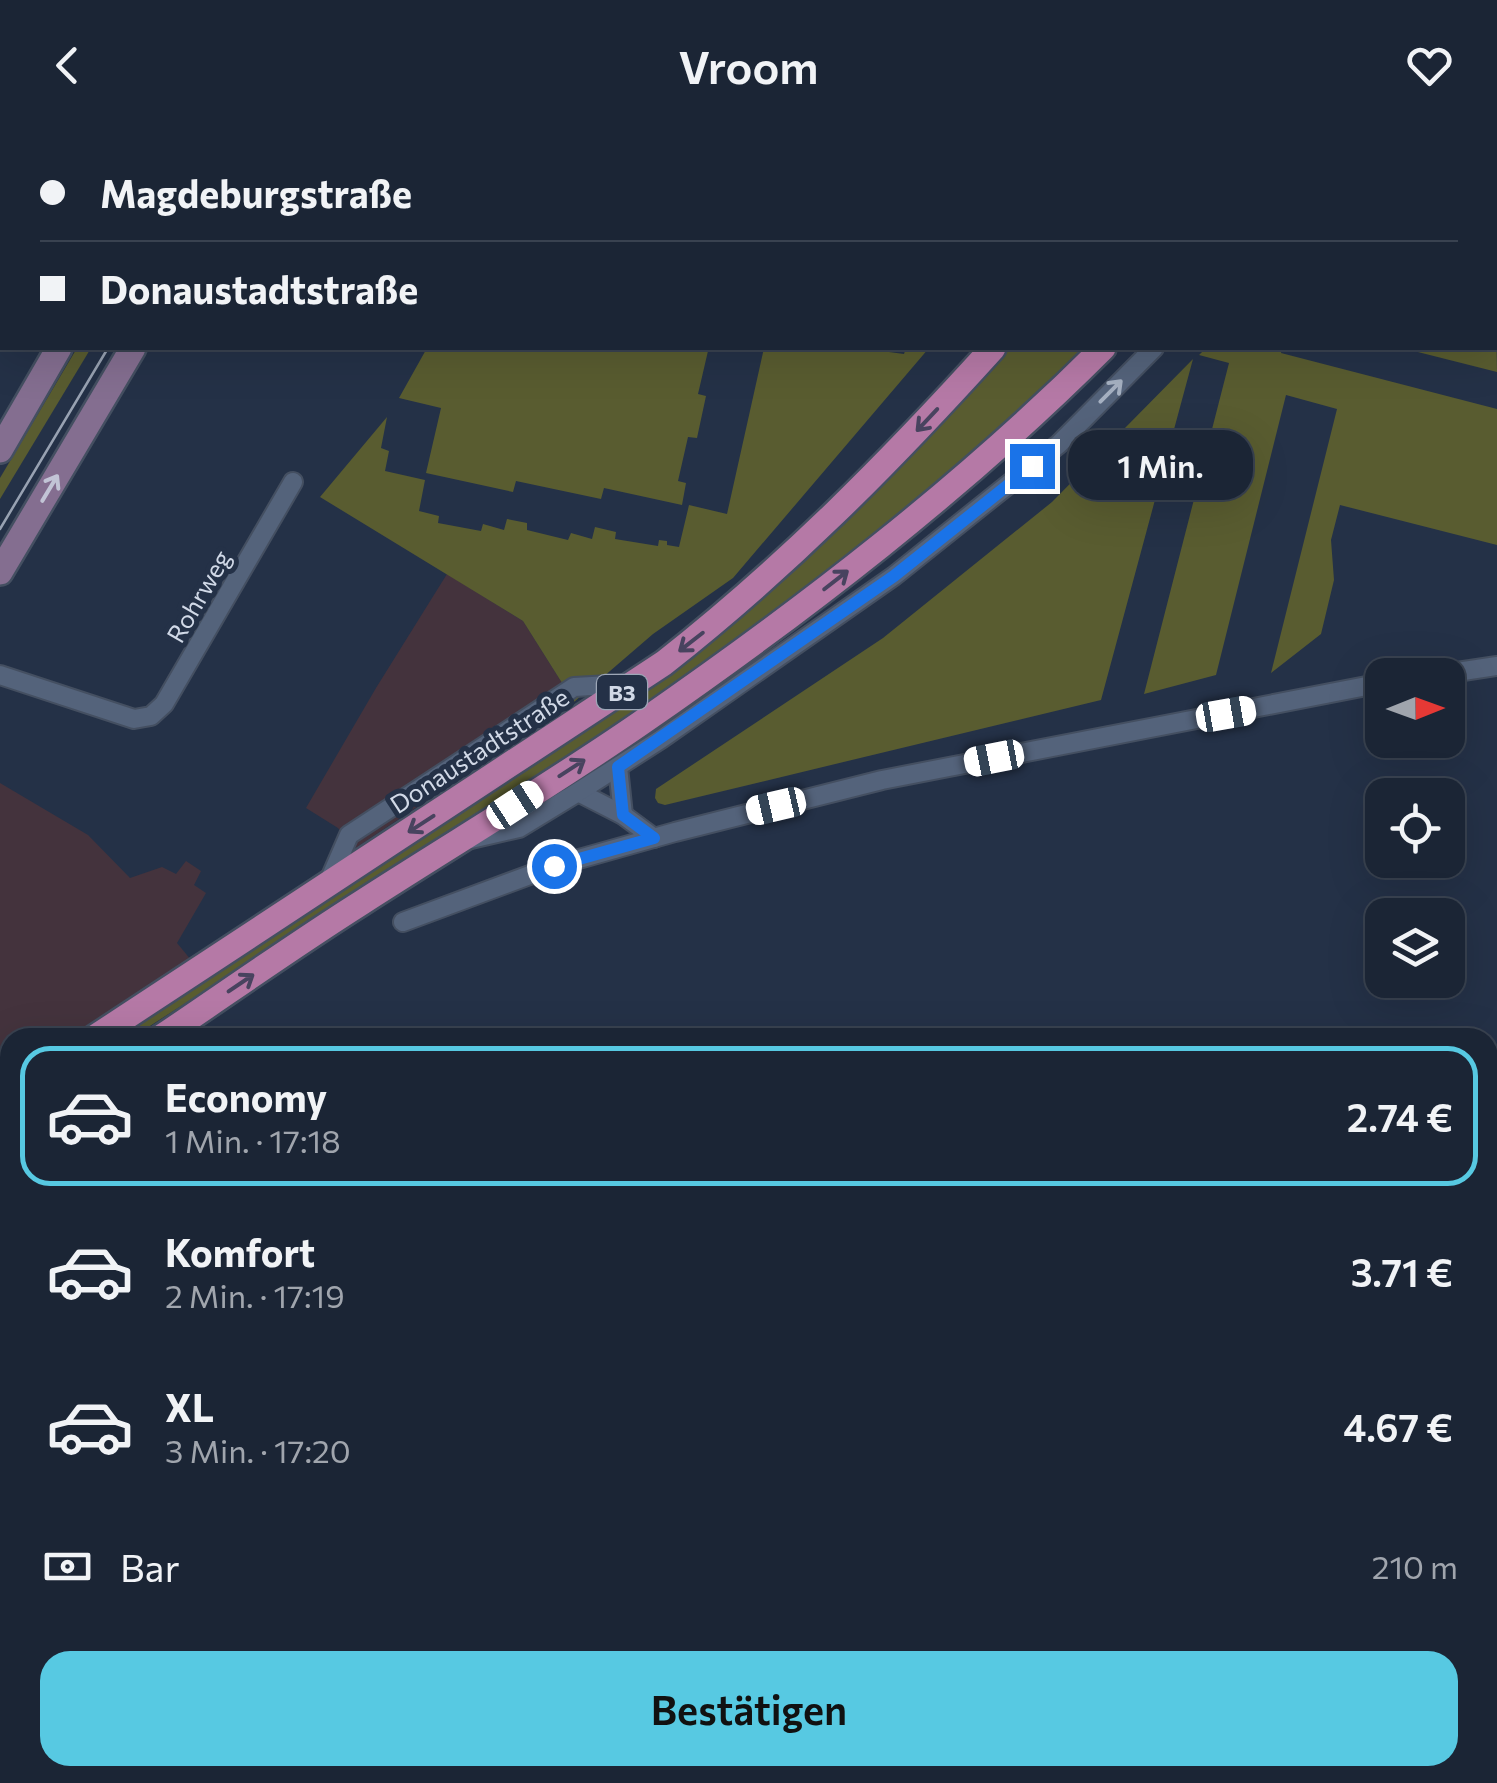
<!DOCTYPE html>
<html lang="de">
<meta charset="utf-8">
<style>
:root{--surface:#1b2535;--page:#242d3d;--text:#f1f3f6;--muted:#a0a5ad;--line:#394250;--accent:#57c9e2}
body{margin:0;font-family:Commissioner,sans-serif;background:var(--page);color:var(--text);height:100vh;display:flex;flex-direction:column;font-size:38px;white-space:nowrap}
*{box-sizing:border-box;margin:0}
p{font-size:32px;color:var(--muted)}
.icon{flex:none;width:55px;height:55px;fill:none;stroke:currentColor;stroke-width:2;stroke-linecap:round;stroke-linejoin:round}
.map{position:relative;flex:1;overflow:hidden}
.side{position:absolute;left:0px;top:898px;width:1498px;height:758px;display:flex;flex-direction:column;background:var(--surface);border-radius:30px 30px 0 0;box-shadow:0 10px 40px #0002,0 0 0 2px var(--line)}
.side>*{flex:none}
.top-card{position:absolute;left:0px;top:0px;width:1498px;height:220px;box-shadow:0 10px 40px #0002,0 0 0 2px var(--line);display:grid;align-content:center;height:220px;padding:0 40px;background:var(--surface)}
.needle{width:65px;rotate:89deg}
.buttons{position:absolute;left:1365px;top:528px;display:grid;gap:20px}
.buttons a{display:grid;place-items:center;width:100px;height:100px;border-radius:20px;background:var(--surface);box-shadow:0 10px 40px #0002,0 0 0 2px var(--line);font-size:50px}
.end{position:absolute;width:45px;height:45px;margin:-22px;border:12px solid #1a73e8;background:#fff;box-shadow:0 0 0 5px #fff}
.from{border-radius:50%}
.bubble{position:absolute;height:70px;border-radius:30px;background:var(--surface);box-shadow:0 10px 40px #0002,0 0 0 2px var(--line);font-size:32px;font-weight:600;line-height:70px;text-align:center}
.car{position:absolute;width:30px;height:60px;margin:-30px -15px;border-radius:12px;box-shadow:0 0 8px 2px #0007;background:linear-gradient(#fff 24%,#345 0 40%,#fff 0 76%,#345 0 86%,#fff 0)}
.top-card b{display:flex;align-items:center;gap:35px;height:95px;font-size:38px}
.top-card b+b{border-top:2px solid var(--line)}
.top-card i{width:25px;height:25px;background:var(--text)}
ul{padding:18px 0 0;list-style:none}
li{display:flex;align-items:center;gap:30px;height:140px;margin:0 20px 15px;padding:0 20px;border:5px solid transparent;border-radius:30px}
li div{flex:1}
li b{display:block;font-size:38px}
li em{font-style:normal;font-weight:600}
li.active{border-color:var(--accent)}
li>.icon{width:90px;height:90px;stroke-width:1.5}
.pay{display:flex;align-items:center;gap:25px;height:110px;padding:0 40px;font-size:38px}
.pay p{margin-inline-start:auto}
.cta{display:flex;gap:20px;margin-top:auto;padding:20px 40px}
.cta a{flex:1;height:115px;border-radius:30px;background:var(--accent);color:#111;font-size:40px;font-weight:600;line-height:115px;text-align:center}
header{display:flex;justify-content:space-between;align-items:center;height:130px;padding:0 40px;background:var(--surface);font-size:45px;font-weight:600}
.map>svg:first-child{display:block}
</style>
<header><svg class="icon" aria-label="back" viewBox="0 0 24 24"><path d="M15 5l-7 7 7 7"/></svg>Vroom<svg class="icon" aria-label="heart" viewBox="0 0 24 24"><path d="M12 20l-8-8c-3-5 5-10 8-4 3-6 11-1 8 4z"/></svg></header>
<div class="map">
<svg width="1497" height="1653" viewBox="0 0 1497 1653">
<rect width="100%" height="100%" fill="#243147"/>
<g fill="#44333d">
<polygon points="447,444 523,491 574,572 354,719 338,698 306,678 376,558"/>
<polygon points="0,653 88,705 130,748 162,737 176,744 186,731 201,741 194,755 206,763 177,813 191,830 73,907 10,908 10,941 0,945"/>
</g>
<g fill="#595c30">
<polygon points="549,0 924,0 547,2"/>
<polygon points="1495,105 1497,242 1402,218 1495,218"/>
<polygon points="77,218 91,218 0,369 0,348"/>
<polygon points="427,218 717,218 716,222 708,221 698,264 706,266 697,308 688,307 678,351 686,353 682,375 604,358 601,369 516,351 513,362 426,343 441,278 399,268"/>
<polygon points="764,218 859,218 904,224 906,218 929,218 733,448 653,504 574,572 523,491 320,367 387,287 381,318 389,321 385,341 425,350 419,381 439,386 438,393 481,401 483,394 504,400 507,389 527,393 527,400 568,410 571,403 592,409 595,397 616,402 615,409 658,416 659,410 667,411 667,415 679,417 689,375 727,384"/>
<path d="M1008,218H1085C807,493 460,695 133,907L113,908L729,495C832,412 919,315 1008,218Z"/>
<polygon points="1206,218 1282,218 1281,223 1497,279 1497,415 1340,375 1331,410 1334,450 1321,504 1271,543 1337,279 1286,265 1216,545 1144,564 1229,233 1199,225"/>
<polygon points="1193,229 1101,570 665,675 658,673 655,668 656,659 883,508 1052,372"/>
<polygon points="1488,955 1497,955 1497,1205 1488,1202"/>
</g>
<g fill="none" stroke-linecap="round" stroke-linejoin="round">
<defs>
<g id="street">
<polyline points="68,0 69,2"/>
<polyline points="1350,2 1352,0"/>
<polyline points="0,545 134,589 151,586 164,574 293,352"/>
<polyline points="1437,545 1497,536"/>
<polyline points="618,637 623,685"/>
<polyline points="578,662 623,685 654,708"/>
<polyline points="471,709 519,698 578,662 661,609 894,446 1059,314 1154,218"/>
<polyline points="329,751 349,705 574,557 628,554"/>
<polyline points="403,792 554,736 675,702 882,650 1382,553"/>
<polyline points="1488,1230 1497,1233"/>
<polyline points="1488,1554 1497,1557"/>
<polyline points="447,1645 488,1653"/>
<polyline points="75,1653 77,1645"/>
<polyline points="629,1653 630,1645"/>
</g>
<g id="secondary">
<polyline points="188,2 189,0"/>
<polyline points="259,2 261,0"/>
<polyline points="0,320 59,218"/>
<polyline points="0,442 133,218"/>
</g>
<g id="primary">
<polyline points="1186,2 1188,0"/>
<polyline points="1307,2 1309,0"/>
<path d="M94,908L664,533C786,437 889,333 993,218"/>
<path d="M160,908C227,863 293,816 361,773C454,713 550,656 641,593C804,480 963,358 1103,218"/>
<polyline points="0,963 10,959"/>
<polyline points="0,1004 10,999"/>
</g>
</defs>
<use href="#street" stroke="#444f61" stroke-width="22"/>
<use href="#secondary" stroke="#444f61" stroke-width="30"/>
<use href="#primary" stroke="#444f61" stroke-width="30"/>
<use href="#street" stroke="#54637b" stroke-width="18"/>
<use href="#secondary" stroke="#846e90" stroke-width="25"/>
<use href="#primary" stroke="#b579a6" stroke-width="25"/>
<g stroke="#98a2b2" stroke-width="2.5">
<polyline points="224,2 226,0"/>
<polyline points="0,399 108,218"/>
</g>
</g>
<defs><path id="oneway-shaft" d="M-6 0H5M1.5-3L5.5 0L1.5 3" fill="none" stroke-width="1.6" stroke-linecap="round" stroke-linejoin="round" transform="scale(2.5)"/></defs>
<use stroke="#a5b0c1" href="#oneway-shaft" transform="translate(1111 261) rotate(-45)"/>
<g stroke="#48435f">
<use href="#oneway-shaft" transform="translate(927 290) rotate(133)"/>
<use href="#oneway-shaft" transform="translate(836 450) rotate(-38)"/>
<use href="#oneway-shaft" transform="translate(691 512) rotate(142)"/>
<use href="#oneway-shaft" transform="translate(572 638) rotate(-33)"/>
<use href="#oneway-shaft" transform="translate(421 694) rotate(147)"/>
<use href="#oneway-shaft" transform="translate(241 853) rotate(-34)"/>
</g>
<use stroke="#c2c4d6" href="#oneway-shaft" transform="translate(50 358) rotate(-59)"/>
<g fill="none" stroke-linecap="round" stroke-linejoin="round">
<polyline stroke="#1a73e8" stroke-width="12" points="554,736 654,708 623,685 618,637 894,446 1032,336"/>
</g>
<g text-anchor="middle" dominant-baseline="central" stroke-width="10" stroke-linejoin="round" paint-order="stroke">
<rect fill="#243147" stroke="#9da7b7" stroke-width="2.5" x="597" y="545" width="50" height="34" rx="8"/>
<g font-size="22" font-weight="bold" fill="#d1d9e7">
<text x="622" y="562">B3</text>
</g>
<g font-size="25" fill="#d1d9e7" stroke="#243147">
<text transform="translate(198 466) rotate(-60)">Rohrweg</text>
<text transform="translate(479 620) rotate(-33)">Donaustadtstraße</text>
</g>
</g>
</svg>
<div class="buttons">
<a><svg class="needle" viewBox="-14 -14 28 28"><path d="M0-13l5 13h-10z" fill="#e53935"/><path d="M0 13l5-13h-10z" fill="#a0a5ad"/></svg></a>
<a><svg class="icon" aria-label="locate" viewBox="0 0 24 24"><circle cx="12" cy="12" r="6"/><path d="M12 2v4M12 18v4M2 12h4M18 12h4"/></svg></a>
<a><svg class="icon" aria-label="layers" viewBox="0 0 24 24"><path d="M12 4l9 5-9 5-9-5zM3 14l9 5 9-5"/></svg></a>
</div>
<i class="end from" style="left:554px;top:736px"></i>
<i class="end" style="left:1032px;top:336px"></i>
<div class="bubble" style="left:1068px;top:300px;width:185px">1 Min.</div>
<i class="car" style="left:1226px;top:584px;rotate:80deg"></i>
<i class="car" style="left:994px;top:628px;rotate:259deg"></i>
<i class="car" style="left:515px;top:675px;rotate:57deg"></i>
<i class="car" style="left:776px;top:676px;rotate:257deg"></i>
<div class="top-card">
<b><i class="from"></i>Magdeburgstraße</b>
<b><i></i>Donaustadtstraße</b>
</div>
<section class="side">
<ul>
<li class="active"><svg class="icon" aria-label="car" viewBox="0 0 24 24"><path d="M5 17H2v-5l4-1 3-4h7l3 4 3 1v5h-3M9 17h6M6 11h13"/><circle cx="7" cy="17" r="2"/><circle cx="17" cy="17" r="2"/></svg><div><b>Economy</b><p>1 Min. · 17:18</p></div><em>2.74 €</em></li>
<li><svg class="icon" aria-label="car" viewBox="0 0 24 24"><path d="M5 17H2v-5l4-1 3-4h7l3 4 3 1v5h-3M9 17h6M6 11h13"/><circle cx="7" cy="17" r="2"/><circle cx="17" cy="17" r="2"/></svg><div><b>Komfort</b><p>2 Min. · 17:19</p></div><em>3.71 €</em></li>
<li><svg class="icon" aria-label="car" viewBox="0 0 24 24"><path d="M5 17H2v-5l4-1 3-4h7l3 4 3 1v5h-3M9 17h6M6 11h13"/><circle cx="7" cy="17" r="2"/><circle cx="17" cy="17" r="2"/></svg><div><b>XL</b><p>3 Min. · 17:20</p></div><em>4.67 €</em></li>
</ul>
<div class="pay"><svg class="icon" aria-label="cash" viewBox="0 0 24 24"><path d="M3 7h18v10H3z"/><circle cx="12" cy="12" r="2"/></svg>Bar<p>210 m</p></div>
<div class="cta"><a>Bestätigen</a></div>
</section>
</div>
